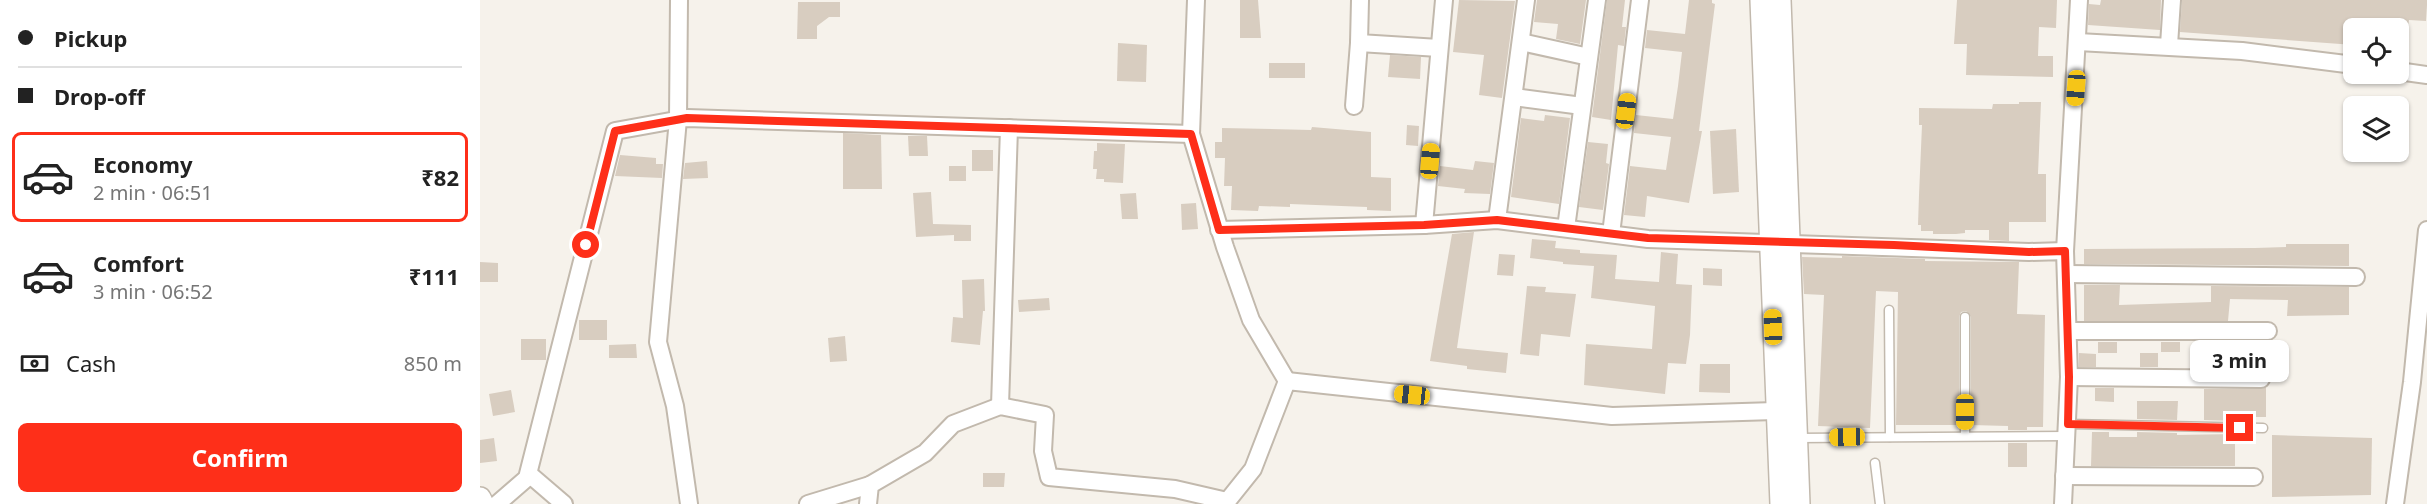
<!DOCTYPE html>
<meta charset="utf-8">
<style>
:root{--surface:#fff;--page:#f6f6f6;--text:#222;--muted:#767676;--line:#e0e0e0;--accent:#fe2f19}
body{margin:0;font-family:"Noto Sans",sans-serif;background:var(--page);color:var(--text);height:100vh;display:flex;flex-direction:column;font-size:22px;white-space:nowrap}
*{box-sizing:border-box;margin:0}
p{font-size:20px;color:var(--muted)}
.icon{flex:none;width:33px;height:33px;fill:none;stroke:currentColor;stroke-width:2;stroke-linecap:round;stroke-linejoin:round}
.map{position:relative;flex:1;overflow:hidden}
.drawer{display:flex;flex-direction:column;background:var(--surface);width:480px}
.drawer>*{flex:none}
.banner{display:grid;align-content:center;height:132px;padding:0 18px;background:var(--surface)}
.buttons{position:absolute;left:1863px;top:18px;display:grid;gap:12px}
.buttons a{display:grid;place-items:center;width:66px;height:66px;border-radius:9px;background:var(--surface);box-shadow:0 2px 4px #0004;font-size:30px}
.end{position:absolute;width:27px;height:27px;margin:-14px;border:8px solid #fe2f19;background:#fff;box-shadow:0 0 0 3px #fff}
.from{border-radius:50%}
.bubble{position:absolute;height:42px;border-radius:9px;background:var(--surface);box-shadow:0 2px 4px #0004;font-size:20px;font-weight:700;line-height:42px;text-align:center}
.car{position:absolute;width:18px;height:36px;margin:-18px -9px;border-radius:8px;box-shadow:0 0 4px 2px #0007;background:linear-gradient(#f5c518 24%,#345 0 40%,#f5c518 0 76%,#345 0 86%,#f5c518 0)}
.banner b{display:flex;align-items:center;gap:21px;height:57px;font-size:22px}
.banner b+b{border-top:2px solid var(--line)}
.banner i{width:15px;height:15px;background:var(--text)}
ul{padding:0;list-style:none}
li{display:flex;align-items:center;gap:18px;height:90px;margin:0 12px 9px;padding:0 6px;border:3px solid transparent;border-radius:9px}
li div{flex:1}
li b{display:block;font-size:22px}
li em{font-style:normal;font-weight:700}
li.active{border-color:var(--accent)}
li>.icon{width:54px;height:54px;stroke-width:1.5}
.pay{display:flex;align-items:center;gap:15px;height:66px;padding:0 18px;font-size:22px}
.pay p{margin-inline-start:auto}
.primary-button{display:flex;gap:12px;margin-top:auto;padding:12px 18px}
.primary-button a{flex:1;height:69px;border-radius:9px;background:var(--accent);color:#fff;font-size:24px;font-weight:700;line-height:69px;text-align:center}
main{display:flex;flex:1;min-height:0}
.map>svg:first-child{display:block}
</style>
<main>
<section class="drawer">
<div class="banner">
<b><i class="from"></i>Pickup</b>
<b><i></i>Drop-off</b>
</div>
<ul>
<li class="active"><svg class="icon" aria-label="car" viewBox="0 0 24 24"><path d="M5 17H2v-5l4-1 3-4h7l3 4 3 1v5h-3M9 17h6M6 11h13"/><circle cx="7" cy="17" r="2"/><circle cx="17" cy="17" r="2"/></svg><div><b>Economy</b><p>2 min · 06:51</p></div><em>₹82</em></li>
<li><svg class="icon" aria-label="car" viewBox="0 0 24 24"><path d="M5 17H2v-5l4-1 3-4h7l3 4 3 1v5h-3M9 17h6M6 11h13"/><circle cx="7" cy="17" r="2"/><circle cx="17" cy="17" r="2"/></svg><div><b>Comfort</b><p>3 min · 06:52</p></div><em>₹111</em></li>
</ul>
<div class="pay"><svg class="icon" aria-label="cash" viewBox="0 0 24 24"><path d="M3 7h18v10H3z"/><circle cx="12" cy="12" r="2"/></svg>Cash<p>850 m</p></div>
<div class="primary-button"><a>Confirm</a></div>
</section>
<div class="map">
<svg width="1947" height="504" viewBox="0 0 1947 504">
<rect width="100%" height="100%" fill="#f6f2eb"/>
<g fill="#d8cdc0">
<polygon points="760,0 778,0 781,38 760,38"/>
<polygon points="979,0 1035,1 1022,98 999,95 1004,55 973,52"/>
<polygon points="1057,0 1106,0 1100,44 1076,39 1078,24 1054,22"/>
<polygon points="1127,0 1145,0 1142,27 1146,27 1144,46 1138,45 1131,120 1112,117"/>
<polygon points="1209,0 1232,0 1232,3 1235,4 1219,131 1222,131 1209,203 1167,196 1165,217 1144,215 1150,166 1186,170 1191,137 1154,133 1156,115 1193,119 1198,86 1202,52 1165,48 1167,30 1205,34"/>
<polygon points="1477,0 1577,0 1576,28 1559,27 1558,56 1573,56 1573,77 1486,75 1487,44 1474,44"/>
<polygon points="1621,0 1681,0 1680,30 1608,25 1609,4 1620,5"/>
<polygon points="1702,0 1947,0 1947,5 1946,21 1929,20 1928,28 1874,28 1874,45 1700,32"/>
<polygon points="318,2 360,2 360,17 349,17 337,26 337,39 317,39"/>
<polygon points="638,43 667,45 666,82 637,81"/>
<polygon points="910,55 941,57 940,79 908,77"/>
<rect x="789" y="63" width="36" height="15"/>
<polygon points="1539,102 1561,102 1558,174 1566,174 1566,222 1529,222 1529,241 1509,240 1509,230 1485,230 1485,233 1476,234 1453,234 1453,231 1441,231 1441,225 1438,225 1439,195 1442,125 1439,125 1439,108 1512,109 1513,104 1539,104"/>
<polygon points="1065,115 1090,118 1079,204 1031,197 1041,118 1064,121"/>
<polygon points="927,125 939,126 938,146 926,145"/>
<polygon points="832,127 891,132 891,177 911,178 911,211 887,210 887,207 810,204 810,207 779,206 778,211 751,210 752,186 744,186 745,158 735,158 735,142 742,142 742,128 831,130"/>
<polygon points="1256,129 1259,192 1233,194 1230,131"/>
<polygon points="363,133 401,135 402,189 363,189"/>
<polygon points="428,136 447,136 448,156 429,156"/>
<polygon points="1108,142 1128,144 1126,163 1129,164 1123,210 1099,207"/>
<polygon points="617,143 645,144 643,183 624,182 624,179 616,179 617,169 613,169 614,151 617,151"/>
<rect x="492" y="150" width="21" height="21"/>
<polygon points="140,155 176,158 176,164 183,164 182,178 135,176"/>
<polygon points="227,161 228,178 203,179 205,163"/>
<polygon points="995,161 1014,163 1010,194 984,193 985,189 958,186 960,166 993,170"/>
<rect x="469" y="166" width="17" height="15"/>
<polygon points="451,192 453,224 491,225 491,241 474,241 474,235 436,237 433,193"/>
<polygon points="656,193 658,219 642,219 640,194"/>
<polygon points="716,203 718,229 702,230 701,204"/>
<polygon points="994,232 977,348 1028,353 1026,373 987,369 987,366 950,361 972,234"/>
<polygon points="1052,239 1076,241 1075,248 1100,250 1100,253 1137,255 1135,279 1179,282 1181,252 1198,254 1196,284 1212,285 1210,335 1206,364 1188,363 1185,394 1104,385 1106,344 1172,349 1175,306 1111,298 1114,266 1083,264 1083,262 1050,258"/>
<polygon points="1806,244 1869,244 1869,266 1604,264 1604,249 1775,248 1806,247"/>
<polygon points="1019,254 1035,255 1033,276 1017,275"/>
<polygon points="1362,256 1445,259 1445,261 1539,262 1537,314 1565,315 1563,427 1547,427 1547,430 1528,430 1528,426 1491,425 1491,317 1486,311 1481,312 1479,317 1479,425 1416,425 1418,292 1396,291 1390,428 1338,426 1344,295 1324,294 1322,257 1362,258"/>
<polygon points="0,262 18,263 18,282 0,282"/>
<polygon points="1223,268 1242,269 1242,286 1223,285"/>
<polygon points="504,279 505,311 503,311 500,345 471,342 473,317 483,318 482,280"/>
<polygon points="1604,285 1640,285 1639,305 1731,302 1731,286 1869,287 1869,315 1807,316 1808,300 1750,299 1748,321 1604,321"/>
<polygon points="1047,286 1066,287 1065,292 1096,294 1090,337 1061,334 1059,356 1040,354"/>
<polygon points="569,298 570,310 539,312 538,300"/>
<rect x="99" y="320" width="28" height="20"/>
<polygon points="365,336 367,361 350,362 348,338"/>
<rect x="41" y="339" width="25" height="21"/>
<rect x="1618" y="342" width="19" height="11"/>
<rect x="1681" y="342" width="19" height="10"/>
<polygon points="1788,342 1788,368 1786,370 1746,368 1746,355 1771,355 1771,342"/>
<polygon points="156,344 157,358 129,358 129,345"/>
<polygon points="1599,353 1616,354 1616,367 1599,367"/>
<rect x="1660" y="353" width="18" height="14"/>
<polygon points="1220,364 1250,364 1250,393 1219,392"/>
<polygon points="1615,388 1634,388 1634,402 1615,401"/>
<polygon points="1786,388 1786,417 1756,417 1755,421 1724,420 1724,389"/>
<polygon points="31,390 35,412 13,416 9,394"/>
<polygon points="1657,401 1698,401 1697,420 1657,419"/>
<polygon points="1612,432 1629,432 1629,437 1657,437 1657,432 1697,433 1697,435 1755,434 1755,466 1611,466"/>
<polygon points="1792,435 1892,438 1891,495 1792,497"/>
<polygon points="14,438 17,461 0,463 0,440"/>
<rect x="1528" y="443" width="19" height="24"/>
<polygon points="503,473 525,473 524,487 503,487"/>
</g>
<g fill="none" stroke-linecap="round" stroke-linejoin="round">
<defs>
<g id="service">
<polyline points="1409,310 1410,437"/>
<polyline points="1485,317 1485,436"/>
<polyline points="1588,424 1783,428"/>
<polyline points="1317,438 1587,436"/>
<polyline points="1395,463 1400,504"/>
</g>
<g id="minor">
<polyline points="199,0 198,119 178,342 195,406 209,504"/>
<polyline points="716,0 711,134 745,247 771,320 807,381"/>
<polyline points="880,0 879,43 959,48"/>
<polyline points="1041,42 1109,57"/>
<polyline points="1598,42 1762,51 1874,65"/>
<polyline points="1689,45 1692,0"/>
<polyline points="1918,71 1947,75"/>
<polyline points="1034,97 1102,106"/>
<polyline points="874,106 879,43"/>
<polyline points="1017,220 1046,0"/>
<polyline points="944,225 964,0"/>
<polyline points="1086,228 1117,0"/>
<polyline points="739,230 944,225 1017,220 1168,239 1549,252 1585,251 1589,377 1583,504"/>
<polyline points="1131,234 1160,0"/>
<polyline points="1585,251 1599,0"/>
<polyline points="1586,274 1876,277"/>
<polyline points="1588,331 1788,331"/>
<polyline points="1589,377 1781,379"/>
<polyline points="520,406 529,128"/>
<polyline points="49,474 84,504"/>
<polyline points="1584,476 1774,477"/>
<polyline points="17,504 47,478 135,131 207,118 711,134"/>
<polyline points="328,504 390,485"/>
<polyline points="388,504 390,485 445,453 473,424 520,406 565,415 563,451 569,477 695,489 747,501"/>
<polyline points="745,504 773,469 807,381 1132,416 1295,411"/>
<polyline points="1915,504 1932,382 1947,230"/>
</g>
<g id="tertiary">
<polyline points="1281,0 1301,504"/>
<polyline points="1300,0 1319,504"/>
<polyline points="0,498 3,504"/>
</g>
</defs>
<use href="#service" stroke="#c2b9ad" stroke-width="11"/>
<use href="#minor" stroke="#c2b9ad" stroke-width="20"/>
<use href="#tertiary" stroke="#c2b9ad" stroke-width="24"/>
<use href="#service" stroke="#fff" stroke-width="8"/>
<use href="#minor" stroke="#fff" stroke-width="16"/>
<use href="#tertiary" stroke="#fff" stroke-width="21"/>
</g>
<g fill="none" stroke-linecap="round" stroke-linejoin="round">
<polyline stroke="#fe2f19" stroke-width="8" points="106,245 135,131 207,118 711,134 739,230 944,225 1017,220 1168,238 1414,245 1549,252 1585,251 1589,377 1588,424 1760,428"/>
</g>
</svg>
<div class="buttons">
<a><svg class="icon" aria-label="locate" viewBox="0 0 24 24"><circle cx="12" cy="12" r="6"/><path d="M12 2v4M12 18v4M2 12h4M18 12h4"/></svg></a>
<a><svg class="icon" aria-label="layers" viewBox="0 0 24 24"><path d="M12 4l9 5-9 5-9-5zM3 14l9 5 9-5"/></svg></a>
</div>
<i class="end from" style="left:106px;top:245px"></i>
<i class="end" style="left:1760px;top:428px"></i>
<div class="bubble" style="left:1710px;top:340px;width:99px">3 min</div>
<i class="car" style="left:1596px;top:88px;rotate:184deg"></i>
<i class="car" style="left:1146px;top:111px;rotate:7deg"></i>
<i class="car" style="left:950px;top:161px;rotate:5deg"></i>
<i class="car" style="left:1293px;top:327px;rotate:358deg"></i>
<i class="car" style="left:932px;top:395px;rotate:276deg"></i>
<i class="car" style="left:1485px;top:412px;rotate:180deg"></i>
<i class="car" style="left:1367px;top:437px;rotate:269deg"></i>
</div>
</main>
